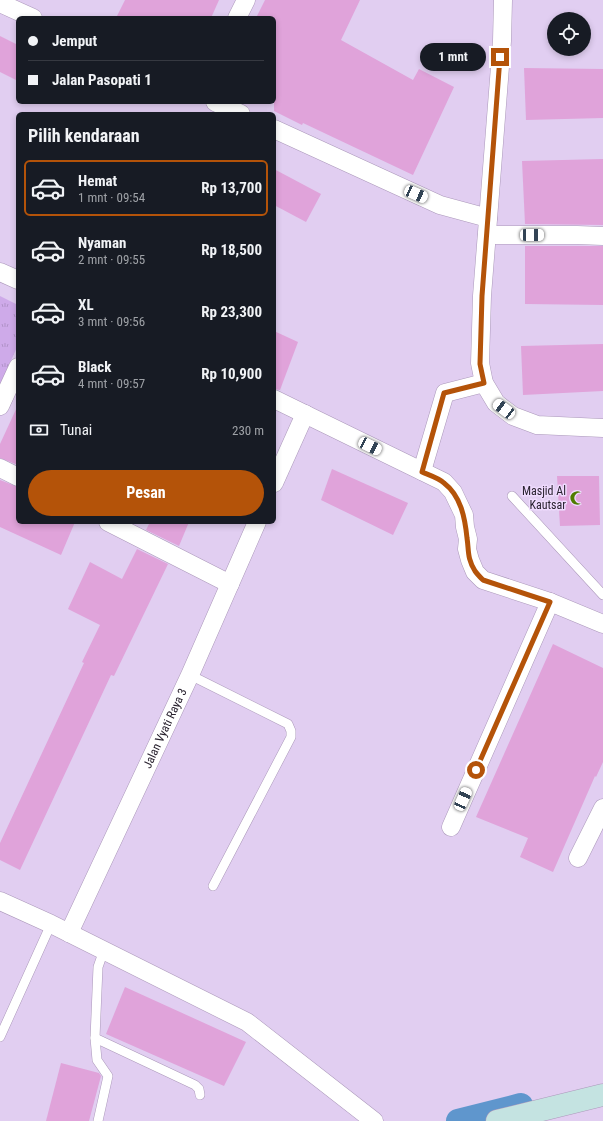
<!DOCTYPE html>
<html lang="id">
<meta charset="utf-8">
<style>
:root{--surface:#171b24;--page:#242831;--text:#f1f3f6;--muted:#9ea1a6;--line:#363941;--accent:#b45309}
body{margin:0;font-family:"Roboto Condensed",sans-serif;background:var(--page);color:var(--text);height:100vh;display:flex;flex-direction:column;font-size:15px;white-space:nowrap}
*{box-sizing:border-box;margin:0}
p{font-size:13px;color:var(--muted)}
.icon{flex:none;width:22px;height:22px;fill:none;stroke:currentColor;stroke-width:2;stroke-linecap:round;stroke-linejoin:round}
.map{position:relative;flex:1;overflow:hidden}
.side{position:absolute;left:16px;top:112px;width:260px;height:412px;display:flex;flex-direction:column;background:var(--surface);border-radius:6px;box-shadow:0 2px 6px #0003}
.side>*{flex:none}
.guide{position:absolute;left:16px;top:16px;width:260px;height:88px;border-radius:6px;box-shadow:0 2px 6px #0003;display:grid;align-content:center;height:88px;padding:0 12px;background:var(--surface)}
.buttons{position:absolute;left:547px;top:12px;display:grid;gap:8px}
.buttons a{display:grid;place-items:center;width:44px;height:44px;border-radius:50%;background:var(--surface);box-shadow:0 2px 6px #0003;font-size:20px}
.end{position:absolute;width:18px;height:18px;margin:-9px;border:5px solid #b45309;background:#fff;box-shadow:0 0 0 2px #fff}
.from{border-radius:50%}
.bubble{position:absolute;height:28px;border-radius:14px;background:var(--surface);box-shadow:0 2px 6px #0003;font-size:13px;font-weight:700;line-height:28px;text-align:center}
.car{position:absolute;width:12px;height:24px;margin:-12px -6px;border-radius:5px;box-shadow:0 0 3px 1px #0007;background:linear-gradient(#fff 24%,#345 0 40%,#fff 0 76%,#345 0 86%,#fff 0)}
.guide b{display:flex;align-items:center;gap:14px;height:38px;font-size:15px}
.guide b+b{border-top:1px solid var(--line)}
.guide i{width:10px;height:10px;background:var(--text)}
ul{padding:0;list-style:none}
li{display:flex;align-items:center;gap:12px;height:56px;margin:0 8px 6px;padding:0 4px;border:2px solid transparent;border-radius:6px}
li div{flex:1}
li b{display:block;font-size:15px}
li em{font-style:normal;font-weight:700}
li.on{border-color:var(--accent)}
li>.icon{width:36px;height:36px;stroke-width:1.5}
h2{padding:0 12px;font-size:18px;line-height:48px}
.pay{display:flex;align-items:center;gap:10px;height:44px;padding:0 12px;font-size:15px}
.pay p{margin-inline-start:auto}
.button{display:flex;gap:8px;margin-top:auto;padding:8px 12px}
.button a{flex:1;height:46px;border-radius:24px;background:var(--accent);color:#fff;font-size:16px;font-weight:700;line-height:46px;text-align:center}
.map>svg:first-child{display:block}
</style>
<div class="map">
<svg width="603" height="1121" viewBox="0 0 603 1121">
<defs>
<pattern id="park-tufts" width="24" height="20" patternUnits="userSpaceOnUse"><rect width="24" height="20" fill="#ceaae9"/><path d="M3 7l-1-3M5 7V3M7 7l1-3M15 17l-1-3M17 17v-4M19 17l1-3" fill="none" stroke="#b192c8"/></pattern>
</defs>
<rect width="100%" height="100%" fill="#e1cef1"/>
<polygon fill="url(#park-tufts)" points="0,296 18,305 18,345 0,385"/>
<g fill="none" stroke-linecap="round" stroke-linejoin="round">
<polyline stroke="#5f96cd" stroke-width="24" points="458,1121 521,1105"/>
</g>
<g fill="#e0a3da">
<polygon points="125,0 219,0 211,18 116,18"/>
<polygon points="265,0 360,0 341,40 413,80 419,69 454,87 413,175 303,123 302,125 274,111 274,18 256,18"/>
<polygon points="0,36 18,45 18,81 0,72"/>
<polygon points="524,68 603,69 603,118 526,120"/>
<polygon points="603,159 603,225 525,224 522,161"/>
<polygon points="274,169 321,194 306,222 274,205"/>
<polygon points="525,246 603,246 603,305 525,304"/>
<polygon points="274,331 298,342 280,390 274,389"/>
<polygon points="603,344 603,391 523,395 521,346"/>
<polygon points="18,405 18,465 0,458 0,444"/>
<polygon points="332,469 408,503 393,535 321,500"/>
<polygon points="557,476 599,476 600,525 560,526"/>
<polygon points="0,480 18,487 18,522 75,522 61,555 0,527"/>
<polygon points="150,522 189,522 179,546 146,530"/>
<polygon points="137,549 168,564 114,676 111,675 20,870 0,860 0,843 84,663 82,662 100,625 68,609 90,562 122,579"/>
<polygon points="553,644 603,668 603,762 596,777 595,776 553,872 520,857 528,838 476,817"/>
<polygon points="125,987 246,1042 224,1086 106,1034"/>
<polygon points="61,1063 99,1073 101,1076 89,1121 46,1121"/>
</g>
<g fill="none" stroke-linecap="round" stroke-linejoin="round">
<defs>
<g id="lane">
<polyline points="512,496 603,595"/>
<polyline points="190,675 288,724 291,731 291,737 213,886"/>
<polyline points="0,1037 51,924"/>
<polyline points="95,1038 195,1085 199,1089 200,1095"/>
<polyline points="98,1121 108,1076 97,1060 95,1038 98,967 104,950"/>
</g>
<g id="street">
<polyline points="503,0 502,41 482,296 480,363 484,383 496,403 513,416 537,425 603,428"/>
<polyline points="0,3 33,18"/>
<polyline points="237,18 246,0"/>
<polyline points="215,102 241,114"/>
<polyline points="274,129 440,205 488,218"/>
<polyline points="487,235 577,235 603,236"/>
<polyline points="0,272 18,280"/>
<polyline points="274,399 444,482 453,492 464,515 465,527 468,539 467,549 470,560 475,572 483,580 550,602 603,624"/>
<polyline points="0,406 18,367"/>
<polyline points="0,468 18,477"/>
<polyline points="422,471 445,393 484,383"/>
<polyline points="274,483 305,414"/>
<polyline points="108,522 230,584"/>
<polyline points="451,827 550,602"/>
<polyline points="578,858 603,808"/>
<polyline points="0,901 51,924 247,1022 374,1121"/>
<path id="s1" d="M69,933L190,675L257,522"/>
</g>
<polyline id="secondary" points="497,1121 603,1095"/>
</defs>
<use href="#lane" stroke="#ab98ba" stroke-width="10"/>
<use href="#street" stroke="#ab98ba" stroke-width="19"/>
<use href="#secondary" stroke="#ab98ba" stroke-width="23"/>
<use href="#lane" stroke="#fff" stroke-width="9"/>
<use href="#street" stroke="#fff" stroke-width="18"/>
<use href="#secondary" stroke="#c4e3e1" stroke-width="22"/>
</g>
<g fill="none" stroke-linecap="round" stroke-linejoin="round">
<path stroke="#b45309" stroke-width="5" d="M476,770L550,602L483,580C480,577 477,574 475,571C467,558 469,551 467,538C465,518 461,496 444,483C439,478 429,475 422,472L444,393L484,383L480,364L482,296L500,57"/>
</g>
<defs>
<symbol id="mosque-bare" viewBox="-9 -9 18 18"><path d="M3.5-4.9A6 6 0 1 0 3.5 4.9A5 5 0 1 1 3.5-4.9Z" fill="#507c00" stroke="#efdbfe" stroke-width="2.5" paint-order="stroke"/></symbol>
</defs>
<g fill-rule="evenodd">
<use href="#mosque-bare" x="567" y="488" width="20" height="20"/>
</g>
<g text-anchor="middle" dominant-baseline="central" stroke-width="3" stroke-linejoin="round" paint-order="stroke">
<g font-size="12" fill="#29222f" stroke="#efdbfe" text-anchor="end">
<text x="566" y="491">Masjid Al<tspan x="566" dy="14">Kautsar</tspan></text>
</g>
<g font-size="12" fill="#29222f" stroke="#efdbfe">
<text stroke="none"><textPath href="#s1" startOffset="226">Jalan Vyati Raya 3</textPath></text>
</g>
</g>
</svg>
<div class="buttons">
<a><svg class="icon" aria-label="locate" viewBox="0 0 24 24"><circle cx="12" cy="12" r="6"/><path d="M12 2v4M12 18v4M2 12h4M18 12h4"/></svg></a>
</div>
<i class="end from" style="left:476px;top:770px"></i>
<i class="end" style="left:500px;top:57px"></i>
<div class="bubble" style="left:420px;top:43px;width:66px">1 mnt</div>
<i class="car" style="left:416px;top:194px;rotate:114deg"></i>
<i class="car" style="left:532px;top:235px;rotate:90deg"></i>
<i class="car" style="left:504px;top:409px;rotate:307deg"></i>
<i class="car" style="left:370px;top:446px;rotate:116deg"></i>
<i class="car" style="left:463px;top:799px;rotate:24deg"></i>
<div class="guide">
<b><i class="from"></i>Jemput</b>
<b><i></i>Jalan Pasopati 1</b>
</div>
<section class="side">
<h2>Pilih kendaraan</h2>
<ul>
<li class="on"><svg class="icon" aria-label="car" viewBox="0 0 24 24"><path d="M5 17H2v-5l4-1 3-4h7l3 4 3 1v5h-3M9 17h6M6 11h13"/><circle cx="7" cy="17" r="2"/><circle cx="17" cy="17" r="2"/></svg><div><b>Hemat</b><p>1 mnt · 09:54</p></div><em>Rp 13,700</em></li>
<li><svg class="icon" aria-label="car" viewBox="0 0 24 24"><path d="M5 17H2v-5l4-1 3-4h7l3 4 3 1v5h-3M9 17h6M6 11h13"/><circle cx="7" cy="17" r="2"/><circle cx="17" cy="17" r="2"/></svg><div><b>Nyaman</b><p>2 mnt · 09:55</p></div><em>Rp 18,500</em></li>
<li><svg class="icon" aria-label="car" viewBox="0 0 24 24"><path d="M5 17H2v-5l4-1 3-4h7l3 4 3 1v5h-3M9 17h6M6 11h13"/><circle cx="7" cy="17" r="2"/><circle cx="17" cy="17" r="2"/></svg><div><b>XL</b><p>3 mnt · 09:56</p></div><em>Rp 23,300</em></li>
<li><svg class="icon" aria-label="car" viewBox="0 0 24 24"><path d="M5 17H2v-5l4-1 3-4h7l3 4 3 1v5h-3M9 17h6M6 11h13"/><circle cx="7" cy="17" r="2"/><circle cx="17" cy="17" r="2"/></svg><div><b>Black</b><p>4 mnt · 09:57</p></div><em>Rp 10,900</em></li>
</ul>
<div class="pay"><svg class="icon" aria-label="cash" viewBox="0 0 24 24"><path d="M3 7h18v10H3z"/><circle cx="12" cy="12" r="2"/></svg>Tunai<p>230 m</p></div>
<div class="button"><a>Pesan</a></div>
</section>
</div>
